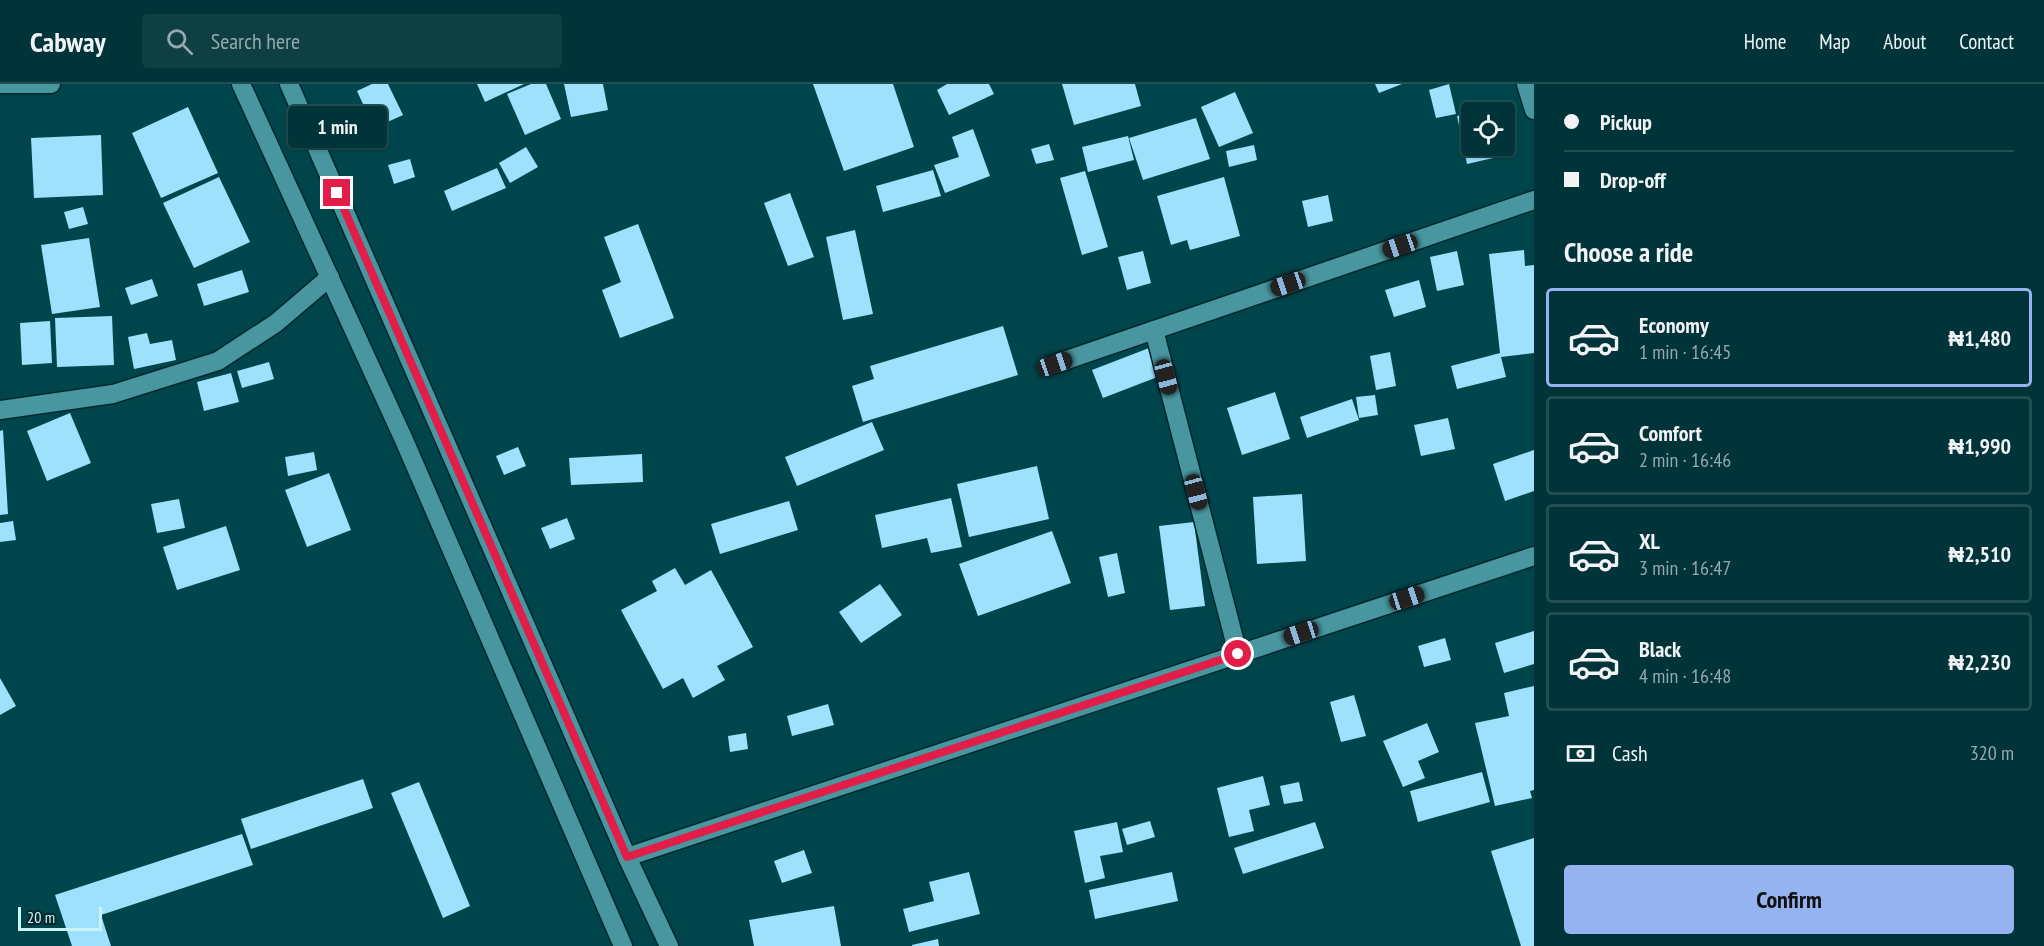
<!DOCTYPE html>
<meta charset="utf-8">
<style>
:root{--surface:#003438;--page:#0e3f43;--text:#f1f3f6;--muted:#95aaae;--line:#224f53;--accent:#95b2f1}
body{margin:0;font-family:"PT Sans Narrow",sans-serif;background:var(--page);color:var(--text);height:100vh;display:flex;flex-direction:column;font-size:22px;white-space:nowrap}
*{box-sizing:border-box;margin:0}
p{font-size:20px;color:var(--muted)}
.icon{flex:none;width:33px;height:33px;fill:none;stroke:currentColor;stroke-width:2;stroke-linecap:round;stroke-linejoin:round}
.map{position:relative;flex:1;overflow:hidden}
.sheet{display:flex;flex-direction:column;background:var(--surface);width:510px}
.sheet>*{flex:none}
.guide{display:grid;align-content:center;height:132px;padding:0 30px;background:var(--surface)}
.fabs{position:absolute;left:1461px;top:18px;display:grid;gap:12px}
.fabs a{display:grid;place-items:center;width:54px;height:54px;border-radius:6px;background:var(--surface);box-shadow:0 2px 4px #0004,0 0 0 2px var(--line);font-size:30px}
.scale{position:absolute;left:18px;bottom:15px;width:84px;box-sizing:border-box;padding-left:6px;border:3px solid #cef3f7;border-top:0;font-size:16px;line-height:21px;white-space:nowrap;color:#cef3f7;-webkit-text-stroke:4px #06282c;paint-order:stroke}
.end{position:absolute;width:27px;height:27px;margin:-14px;border:8px solid #e11d48;background:#fff;box-shadow:0 0 0 3px #fff}
.from{border-radius:50%}
.bubble{position:absolute;height:42px;border-radius:6px;background:var(--surface);box-shadow:0 2px 4px #0004,0 0 0 2px var(--line);font-size:20px;font-weight:700;line-height:42px;text-align:center}
.car{position:absolute;width:18px;height:36px;margin:-18px -9px;border-radius:8px;box-shadow:0 0 4px 2px #0007;background:linear-gradient(#222 24%,#8ab4d8 0 40%,#222 0 76%,#8ab4d8 0 86%,#222 0)}
.guide b{display:flex;align-items:center;gap:21px;height:57px;font-size:22px}
.guide b+b{border-top:2px solid var(--line)}
.guide i{width:15px;height:15px;background:var(--text)}
ul{padding:0;list-style:none}
li{display:flex;align-items:center;gap:18px;height:99px;margin:0 12px 9px;padding:0 18px;border:3px solid var(--line);border-radius:6px}
li div{flex:1}
li b{display:block;font-size:22px}
li em{font-style:normal;font-weight:700}
li.active{border-color:var(--accent)}
li>.icon{width:54px;height:54px;stroke-width:1.5}
h2{padding:0 30px;font-size:27px;line-height:72px}
.pay{display:flex;align-items:center;gap:15px;height:66px;padding:0 30px;font-size:22px}
.pay p{margin-inline-start:auto}
.cta{display:flex;gap:12px;margin-top:auto;padding:12px 30px}
.cta a{flex:1;height:69px;border-radius:6px;background:var(--accent);color:#111;font-size:24px;font-weight:700;line-height:69px;text-align:center}
header{display:flex;align-items:center;gap:36px;box-sizing:border-box;height:84px;padding:0 30px;background:var(--surface);border-bottom:2px solid var(--line)}
header strong{font-size:28px}
nav{display:flex;gap:33px;margin-inline-start:auto;font-size:21px}
.search{width:420px;height:54px;background:var(--page);display:flex;align-items:center;gap:15px;box-sizing:border-box;padding:0 21px;border-radius:6px;color:var(--muted);font-size:22px}
main{display:flex;flex:1;min-height:0}
.map>svg:first-child{display:block}
</style>
<header>
<strong>Cabway</strong>
<div class="search"><svg class="icon" aria-label="search" viewBox="0 0 24 24"><circle cx="10" cy="10" r="6"/><path d="M15 15l6 6"/></svg>Search here</div>
<nav><a>Home</a><a>Map</a><a>About</a><a>Contact</a></nav>
</header>
<main>
<div class="map">
<svg width="1534" height="862" viewBox="0 0 1534 862">
<rect width="100%" height="100%" fill="#00454b"/>
<g fill="#9de1fd">
<polygon points="372,0 388,0 403,31 374,44 357,7"/>
<polygon points="477,0 524,0 485,18"/>
<polygon points="531,0 546,0 561,35 525,51 507,10"/>
<polygon points="564,0 603,0 608,26 571,33"/>
<polygon points="813,0 893,0 914,63 844,87"/>
<polygon points="947,0 989,0 994,10 949,31 937,6"/>
<polygon points="1062,0 1135,0 1141,22 1074,41"/>
<polygon points="1375,0 1402,0 1379,9"/>
<polygon points="1449,0 1456,30 1436,34 1429,6"/>
<polygon points="1235,8 1253,49 1219,63 1201,23"/>
<polygon points="1505,22 1515,69 1467,80 1457,32 1472,29 1472,62 1504,62 1504,28 1480,27"/>
<polygon points="188,23 218,89 161,114 132,49"/>
<polygon points="1196,34 1210,75 1143,96 1129,54"/>
<polygon points="973,45 990,92 945,109 934,81 959,73 952,53"/>
<polygon points="101,51 103,111 34,114 31,54"/>
<polygon points="1128,52 1134,76 1088,88 1082,63"/>
<polygon points="1049,60 1054,76 1036,80 1031,65"/>
<polygon points="1254,61 1257,76 1229,83 1226,67"/>
<polygon points="526,63 538,83 510,99 499,79"/>
<polygon points="410,75 415,93 394,100 388,81"/>
<polygon points="497,84 506,104 452,127 444,107"/>
<polygon points="933,86 941,112 883,128 876,102"/>
<polygon points="1085,87 1108,163 1082,171 1060,94"/>
<polygon points="219,93 250,158 194,184 163,119"/>
<polygon points="1224,93 1240,152 1190,166 1187,156 1171,161 1157,112"/>
<polygon points="790,109 814,173 788,182 764,119"/>
<polygon points="1328,111 1333,137 1308,143 1302,117"/>
<polygon points="83,123 88,140 69,145 64,128"/>
<polygon points="638,140 674,234 620,254 602,206 621,198 604,153"/>
<polygon points="855,146 873,230 843,236 826,153"/>
<polygon points="89,154 100,223 52,230 41,161"/>
<polygon points="1524,166 1525,182 1534,181 1534,269 1501,273 1506,293 1457,305 1451,282 1500,269 1489,170"/>
<polygon points="1143,167 1151,199 1127,206 1118,173"/>
<polygon points="1457,167 1464,201 1437,207 1430,173"/>
<polygon points="242,186 249,208 204,222 197,200"/>
<polygon points="152,195 158,212 131,221 125,204"/>
<polygon points="1419,196 1426,223 1394,233 1385,206"/>
<polygon points="112,232 114,281 57,283 55,234"/>
<polygon points="50,237 52,279 22,281 20,239"/>
<polygon points="1003,242 1018,291 863,338 852,302 874,295 870,282"/>
<polygon points="147,249 150,260 172,256 176,276 134,285 128,253"/>
<polygon points="1149,264 1160,292 1103,314 1092,286"/>
<polygon points="1390,268 1396,302 1376,306 1370,272"/>
<polygon points="269,278 274,295 242,304 237,287"/>
<polygon points="231,289 239,318 204,327 197,298"/>
<polygon points="1275,308 1290,355 1242,371 1227,324"/>
<polygon points="1375,311 1378,331 1359,334 1356,313"/>
<polygon points="1352,315 1359,336 1307,354 1300,333"/>
<polygon points="70,329 91,379 47,397 27,347"/>
<polygon points="1448,334 1455,365 1421,372 1414,341"/>
<polygon points="872,338 884,366 797,402 785,373"/>
<polygon points="3,346 8,430 0,431 0,347"/>
<polygon points="518,363 526,382 504,391 496,372"/>
<polygon points="1534,366 1534,407 1505,417 1493,380"/>
<polygon points="314,368 317,386 288,392 285,373"/>
<polygon points="642,370 643,398 571,401 569,374"/>
<polygon points="1037,382 1049,435 969,453 957,400"/>
<polygon points="329,389 351,446 307,463 285,406"/>
<polygon points="1302,410 1306,477 1257,480 1253,413"/>
<polygon points="951,414 962,463 931,469 927,454 882,464 875,431"/>
<polygon points="179,415 185,444 157,449 151,420"/>
<polygon points="789,417 798,446 720,470 711,440"/>
<polygon points="567,434 575,455 550,465 541,444"/>
<polygon points="13,437 16,456 0,458 0,439"/>
<polygon points="1194,438 1205,522 1170,526 1159,442"/>
<polygon points="226,442 240,486 177,506 163,463"/>
<polygon points="1052,447 1071,499 978,532 959,480"/>
<polygon points="1117,469 1125,509 1108,513 1099,473"/>
<polygon points="675,484 685,501 711,486 753,563 717,582 725,596 693,614 683,594 663,605 621,526 657,507 652,497"/>
<polygon points="880,500 902,531 861,559 839,528"/>
<polygon points="1534,547 1534,580 1504,589 1495,559"/>
<polygon points="1445,554 1451,576 1424,583 1418,562"/>
<polygon points="0,594 16,622 0,631"/>
<polygon points="1534,602 1534,706 1530,707 1532,714 1495,722 1475,639 1509,632 1504,609"/>
<polygon points="1354,611 1366,652 1341,658 1330,618"/>
<polygon points="828,620 834,641 792,652 787,632"/>
<polygon points="1427,639 1439,668 1418,677 1425,694 1403,703 1383,657"/>
<polygon points="746,649 748,665 730,668 728,652"/>
<polygon points="1482,688 1490,718 1418,738 1410,707"/>
<polygon points="1263,692 1270,721 1249,726 1254,747 1229,753 1217,704"/>
<polygon points="363,695 373,724 251,765 241,735"/>
<polygon points="419,698 470,822 443,834 391,709"/>
<polygon points="1299,698 1303,717 1284,720 1280,702"/>
<polygon points="1150,737 1155,753 1127,761 1122,745"/>
<polygon points="1117,738 1123,768 1100,772 1105,794 1085,799 1074,747"/>
<polygon points="1315,738 1324,764 1243,790 1234,764"/>
<polygon points="242,750 253,781 101,831 111,862 72,862 55,811"/>
<polygon points="1534,754 1534,862 1521,862 1491,767"/>
<polygon points="804,766 812,789 782,799 774,777"/>
<polygon points="969,788 980,830 909,848 903,825 934,817 929,798"/>
<polygon points="1172,788 1178,817 1095,835 1089,806"/>
<polygon points="834,822 841,862 754,862 749,836"/>
<polygon points="938,855 939,862 912,862 912,861"/>
</g>
<g fill="none" stroke-linecap="round" stroke-linejoin="round">
<defs>
<g id="minor">
<polyline points="0,0 51,0"/>
<polyline points="241,0 404,356 623,862"/>
<polyline points="289,0 627,773 669,862"/>
<polyline points="1526,0 1534,26"/>
<polyline points="1154,246 1238,570"/>
<polyline points="1055,280 1534,116"/>
<polyline points="0,326 113,310 218,277 276,239 330,193"/>
<polyline points="627,773 1534,472"/>
</g>
</defs>
<use href="#minor" stroke="#00292e" stroke-width="21"/>
<use href="#minor" stroke="#48969f" stroke-width="18"/>
</g>
<g fill="none" stroke-linecap="round" stroke-linejoin="round">
<polyline stroke="#e11d48" stroke-width="8" points="337,109 627,773 1238,570"/>
</g>
</svg>
<div class="fabs">
<a><svg class="icon" aria-label="locate" viewBox="0 0 24 24"><circle cx="12" cy="12" r="6"/><path d="M12 2v4M12 18v4M2 12h4M18 12h4"/></svg></a>
</div>
<div class="scale">20 m</div>
<i class="end from" style="left:1238px;top:570px"></i>
<i class="end" style="left:337px;top:109px"></i>
<div class="bubble" style="left:288px;top:22px;width:99px">1 min</div>
<i class="car" style="left:1400px;top:162px;rotate:251deg"></i>
<i class="car" style="left:1288px;top:200px;rotate:251deg"></i>
<i class="car" style="left:1055px;top:280px;rotate:71deg"></i>
<i class="car" style="left:1166px;top:293px;rotate:165deg"></i>
<i class="car" style="left:1196px;top:408px;rotate:165deg"></i>
<i class="car" style="left:1407px;top:514px;rotate:72deg"></i>
<i class="car" style="left:1301px;top:549px;rotate:252deg"></i>
</div>
<section class="sheet">
<div class="guide">
<b><i class="from"></i>Pickup</b>
<b><i></i>Drop-off</b>
</div>
<h2>Choose a ride</h2>
<ul>
<li class="active"><svg class="icon" aria-label="car" viewBox="0 0 24 24"><path d="M5 17H2v-5l4-1 3-4h7l3 4 3 1v5h-3M9 17h6M6 11h13"/><circle cx="7" cy="17" r="2"/><circle cx="17" cy="17" r="2"/></svg><div><b>Economy</b><p>1 min · 16:45</p></div><em>₦1,480</em></li>
<li><svg class="icon" aria-label="car" viewBox="0 0 24 24"><path d="M5 17H2v-5l4-1 3-4h7l3 4 3 1v5h-3M9 17h6M6 11h13"/><circle cx="7" cy="17" r="2"/><circle cx="17" cy="17" r="2"/></svg><div><b>Comfort</b><p>2 min · 16:46</p></div><em>₦1,990</em></li>
<li><svg class="icon" aria-label="car" viewBox="0 0 24 24"><path d="M5 17H2v-5l4-1 3-4h7l3 4 3 1v5h-3M9 17h6M6 11h13"/><circle cx="7" cy="17" r="2"/><circle cx="17" cy="17" r="2"/></svg><div><b>XL</b><p>3 min · 16:47</p></div><em>₦2,510</em></li>
<li><svg class="icon" aria-label="car" viewBox="0 0 24 24"><path d="M5 17H2v-5l4-1 3-4h7l3 4 3 1v5h-3M9 17h6M6 11h13"/><circle cx="7" cy="17" r="2"/><circle cx="17" cy="17" r="2"/></svg><div><b>Black</b><p>4 min · 16:48</p></div><em>₦2,230</em></li>
</ul>
<div class="pay"><svg class="icon" aria-label="cash" viewBox="0 0 24 24"><path d="M3 7h18v10H3z"/><circle cx="12" cy="12" r="2"/></svg>Cash<p>320 m</p></div>
<div class="cta"><a>Confirm</a></div>
</section>
</main>
